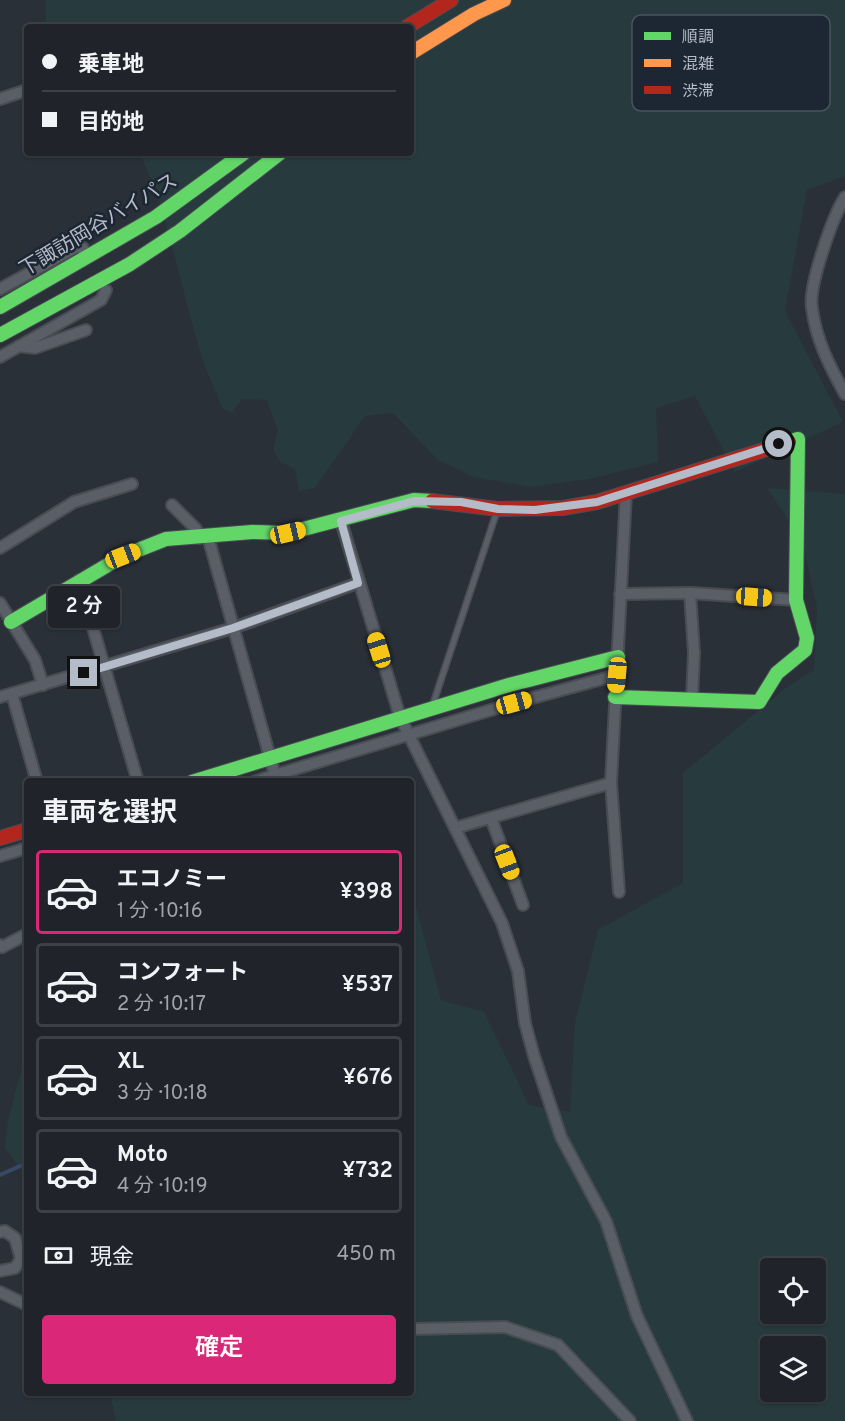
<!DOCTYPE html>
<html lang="ja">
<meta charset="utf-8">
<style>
:root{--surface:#20242a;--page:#282c32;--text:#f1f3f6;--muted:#a2a4a8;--line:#3d4147;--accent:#db2777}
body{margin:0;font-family:Overpass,"Noto Sans JP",sans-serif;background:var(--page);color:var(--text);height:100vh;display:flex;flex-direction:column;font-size:22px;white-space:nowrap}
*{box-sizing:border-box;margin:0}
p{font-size:20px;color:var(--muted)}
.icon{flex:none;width:33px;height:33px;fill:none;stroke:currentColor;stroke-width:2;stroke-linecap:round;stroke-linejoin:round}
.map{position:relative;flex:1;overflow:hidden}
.details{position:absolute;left:24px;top:778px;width:390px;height:618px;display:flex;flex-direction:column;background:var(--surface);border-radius:6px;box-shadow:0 2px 4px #0004,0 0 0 2px var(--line)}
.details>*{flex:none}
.hud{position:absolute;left:24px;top:24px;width:390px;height:132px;border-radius:6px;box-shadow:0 2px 4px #0004,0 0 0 2px var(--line);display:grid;align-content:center;height:132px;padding:0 18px;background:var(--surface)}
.fabs{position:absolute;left:760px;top:1258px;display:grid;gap:12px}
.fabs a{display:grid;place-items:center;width:66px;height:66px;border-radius:6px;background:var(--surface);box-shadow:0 2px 4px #0004,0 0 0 2px var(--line);font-size:30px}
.end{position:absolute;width:27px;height:27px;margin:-14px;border:8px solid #b4bcc9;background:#111;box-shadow:0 0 0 3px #111}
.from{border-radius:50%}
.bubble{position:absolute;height:42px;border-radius:6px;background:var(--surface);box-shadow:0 2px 4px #0004,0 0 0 2px var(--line);font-size:20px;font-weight:600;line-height:42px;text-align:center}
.car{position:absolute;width:18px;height:36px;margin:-18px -9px;border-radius:8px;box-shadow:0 0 4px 2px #0007;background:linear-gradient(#f5c518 24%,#345 0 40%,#f5c518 0 76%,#345 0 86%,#f5c518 0)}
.hud b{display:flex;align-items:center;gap:21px;height:57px;font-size:22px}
.hud b+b{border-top:2px solid var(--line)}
.hud i{width:15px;height:15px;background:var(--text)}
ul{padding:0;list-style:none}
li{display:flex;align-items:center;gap:18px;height:84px;margin:0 12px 9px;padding:0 6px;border:3px solid var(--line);border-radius:6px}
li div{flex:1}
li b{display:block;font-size:22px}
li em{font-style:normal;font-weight:600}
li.current{border-color:var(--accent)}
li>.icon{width:54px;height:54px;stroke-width:1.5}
h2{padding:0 18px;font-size:27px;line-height:72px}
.pay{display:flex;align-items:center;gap:15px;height:66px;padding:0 18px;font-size:22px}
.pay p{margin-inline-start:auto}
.button{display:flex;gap:12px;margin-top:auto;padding:12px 18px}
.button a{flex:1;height:69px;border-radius:6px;background:var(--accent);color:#fff;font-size:24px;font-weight:600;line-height:69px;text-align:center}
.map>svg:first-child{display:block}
</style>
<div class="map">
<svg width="845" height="1421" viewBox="0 0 845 1421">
<rect width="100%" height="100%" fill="#2a3038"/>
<g fill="#273a3e" fill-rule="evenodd">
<path d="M46,0H845V176L807,190L785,311L843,422L735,472L695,396L656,408L658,462L589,479L531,487L474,477L438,460L393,413L365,416L315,488L299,491L295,469L279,461L273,450L278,431L267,400L242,399L232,413L223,409C215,389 205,369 199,348C180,283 168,215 140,153H411V27H46Z"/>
<path d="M767,488L845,494V1421H116L110,1394H411V888L441,1000L484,1012L529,1105L570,1112L575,1023L598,930L683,883V773L787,687L814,670L817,609L802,540ZM771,1269H816V1314H771ZM771,1347H816V1392H771Z"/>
<polygon points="27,1047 27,1177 5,1148 8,1121"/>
</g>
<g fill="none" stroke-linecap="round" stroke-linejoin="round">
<polyline stroke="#384963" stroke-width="4" points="0,1175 20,1166"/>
<defs>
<polyline id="lane" points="432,707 497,511"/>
<g id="street">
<polyline points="0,99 27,90"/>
<path d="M845,197C833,216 808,286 812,308C816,340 830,367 845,394"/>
<polyline points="0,289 75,248 83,248"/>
<polyline points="19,346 35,348 86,330"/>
<polyline points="0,357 101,300 106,290"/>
<polyline points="172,505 196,529 199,538"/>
<polyline points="341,521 400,717 502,923 518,971 525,1023 534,1056 561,1137 606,1221 637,1316 687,1421"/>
<polyline points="208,537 275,775 514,703 617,675"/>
<polyline points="0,548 74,502 132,484"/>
<polyline points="79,580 138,782"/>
<polyline points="690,593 694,653 692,699"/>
<polyline points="620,594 690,593 796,600"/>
<polyline points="0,603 35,660 43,685"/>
<polyline points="12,694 37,782"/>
<polyline points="0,697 233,628 358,583"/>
<polyline points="254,782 275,775"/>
<polyline points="491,818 523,905"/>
<polyline points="455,828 611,783"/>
<polyline points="0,856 27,848"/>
<polyline points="619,892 611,783 626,493"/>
<polyline points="0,945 2,947 27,934"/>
<polyline points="0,1232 5,1231 15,1238 21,1259 15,1268 0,1271"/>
<polyline points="0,1292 27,1305"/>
<polyline points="411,1329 505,1327 558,1345 630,1421"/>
</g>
<g id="fast">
<polyline points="0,307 156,217 244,153"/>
<polyline points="0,335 130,264 180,231 280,153"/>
<polyline points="11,622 123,556 166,539 252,532 288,533 414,500 432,501"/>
<polyline points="615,697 759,702 777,673 805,650 807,638 796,600 798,439 789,442"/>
<polyline points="192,782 509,685 618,657"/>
</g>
<polyline id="slow" points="411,53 474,14 504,0"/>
<g id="jam">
<polyline points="407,27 451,0"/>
<polyline points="432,501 498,509 563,508 597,502 789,442"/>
<polyline points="0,838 27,830"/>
</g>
</defs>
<use href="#lane" stroke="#484c53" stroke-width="8"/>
<use href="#street" stroke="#484c53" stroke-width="14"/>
<use href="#fast" stroke="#484c53" stroke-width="16"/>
<use href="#slow" stroke="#484c53" stroke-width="16"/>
<use href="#jam" stroke="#484c53" stroke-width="16"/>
<use href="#lane" stroke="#5a5e66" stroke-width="5"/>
<use href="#street" stroke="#5a5e66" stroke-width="10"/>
<use href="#fast" stroke="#63d668" stroke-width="14"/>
<use href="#slow" stroke="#ff974d" stroke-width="14"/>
<use href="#jam" stroke="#b3261e" stroke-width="14"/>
</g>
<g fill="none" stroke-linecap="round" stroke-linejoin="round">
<polyline stroke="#b4bcc9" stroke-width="8" points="84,673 233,628 358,583 341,521 414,501 461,502 498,509 535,510 597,502 779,444"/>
</g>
<g text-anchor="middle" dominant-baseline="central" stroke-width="5" stroke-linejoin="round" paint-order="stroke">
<g font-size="20" fill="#b4bcc9" stroke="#1d2633">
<text transform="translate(99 226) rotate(-31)">下諏訪岡谷バイパス</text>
</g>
</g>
<rect x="632" y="15" width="198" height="96" rx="9" fill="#1d2633" stroke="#4a5360" stroke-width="1.5"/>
<rect x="644" y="32" width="27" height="8" fill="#63d668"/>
<rect x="644" y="59" width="27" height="8" fill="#ff974d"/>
<rect x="644" y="86" width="27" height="8" fill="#b3261e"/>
<g font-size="16" fill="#b4bcc9">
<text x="682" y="42">順調</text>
<text x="682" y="69">混雑</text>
<text x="682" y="96">渋滞</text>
</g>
</svg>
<div class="fabs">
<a><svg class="icon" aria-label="locate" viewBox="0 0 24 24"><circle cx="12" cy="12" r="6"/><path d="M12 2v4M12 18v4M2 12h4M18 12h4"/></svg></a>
<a><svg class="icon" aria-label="layers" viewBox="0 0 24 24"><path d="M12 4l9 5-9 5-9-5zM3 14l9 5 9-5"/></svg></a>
</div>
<i class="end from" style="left:779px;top:444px"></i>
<i class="end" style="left:84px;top:673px"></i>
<div class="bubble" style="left:48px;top:586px;width:72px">2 分</div>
<i class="car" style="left:288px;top:533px;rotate:77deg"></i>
<i class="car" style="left:123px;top:556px;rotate:69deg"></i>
<i class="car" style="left:754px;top:597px;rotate:94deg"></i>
<i class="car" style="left:379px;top:650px;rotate:343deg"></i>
<i class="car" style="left:617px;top:675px;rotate:185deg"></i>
<i class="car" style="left:514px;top:703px;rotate:75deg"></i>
<i class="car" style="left:507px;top:862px;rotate:159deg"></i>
<div class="hud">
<b><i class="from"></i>乗車地</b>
<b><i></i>目的地</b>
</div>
<section class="details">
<h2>車両を選択</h2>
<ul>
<li class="current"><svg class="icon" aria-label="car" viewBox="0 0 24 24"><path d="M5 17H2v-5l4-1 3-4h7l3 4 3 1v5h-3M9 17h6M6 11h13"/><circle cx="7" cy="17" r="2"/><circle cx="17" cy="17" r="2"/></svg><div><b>エコノミー</b><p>1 分 · 10:16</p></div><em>¥398</em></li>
<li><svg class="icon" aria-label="car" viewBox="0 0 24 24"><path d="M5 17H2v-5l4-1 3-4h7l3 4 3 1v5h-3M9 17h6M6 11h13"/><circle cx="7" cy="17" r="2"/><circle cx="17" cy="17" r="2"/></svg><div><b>コンフォート</b><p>2 分 · 10:17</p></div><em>¥537</em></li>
<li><svg class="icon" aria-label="car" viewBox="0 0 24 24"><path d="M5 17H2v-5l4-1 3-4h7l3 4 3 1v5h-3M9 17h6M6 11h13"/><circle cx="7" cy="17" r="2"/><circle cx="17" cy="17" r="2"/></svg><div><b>XL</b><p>3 分 · 10:18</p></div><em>¥676</em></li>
<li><svg class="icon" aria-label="car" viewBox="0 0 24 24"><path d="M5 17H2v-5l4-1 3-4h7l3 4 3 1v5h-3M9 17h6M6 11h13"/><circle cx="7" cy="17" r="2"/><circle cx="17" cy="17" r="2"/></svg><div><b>Moto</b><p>4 分 · 10:19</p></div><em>¥732</em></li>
</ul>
<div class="pay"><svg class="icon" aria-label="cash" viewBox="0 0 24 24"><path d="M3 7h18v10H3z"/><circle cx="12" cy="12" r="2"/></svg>現金<p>450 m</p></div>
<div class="button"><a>確定</a></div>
</section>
</div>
